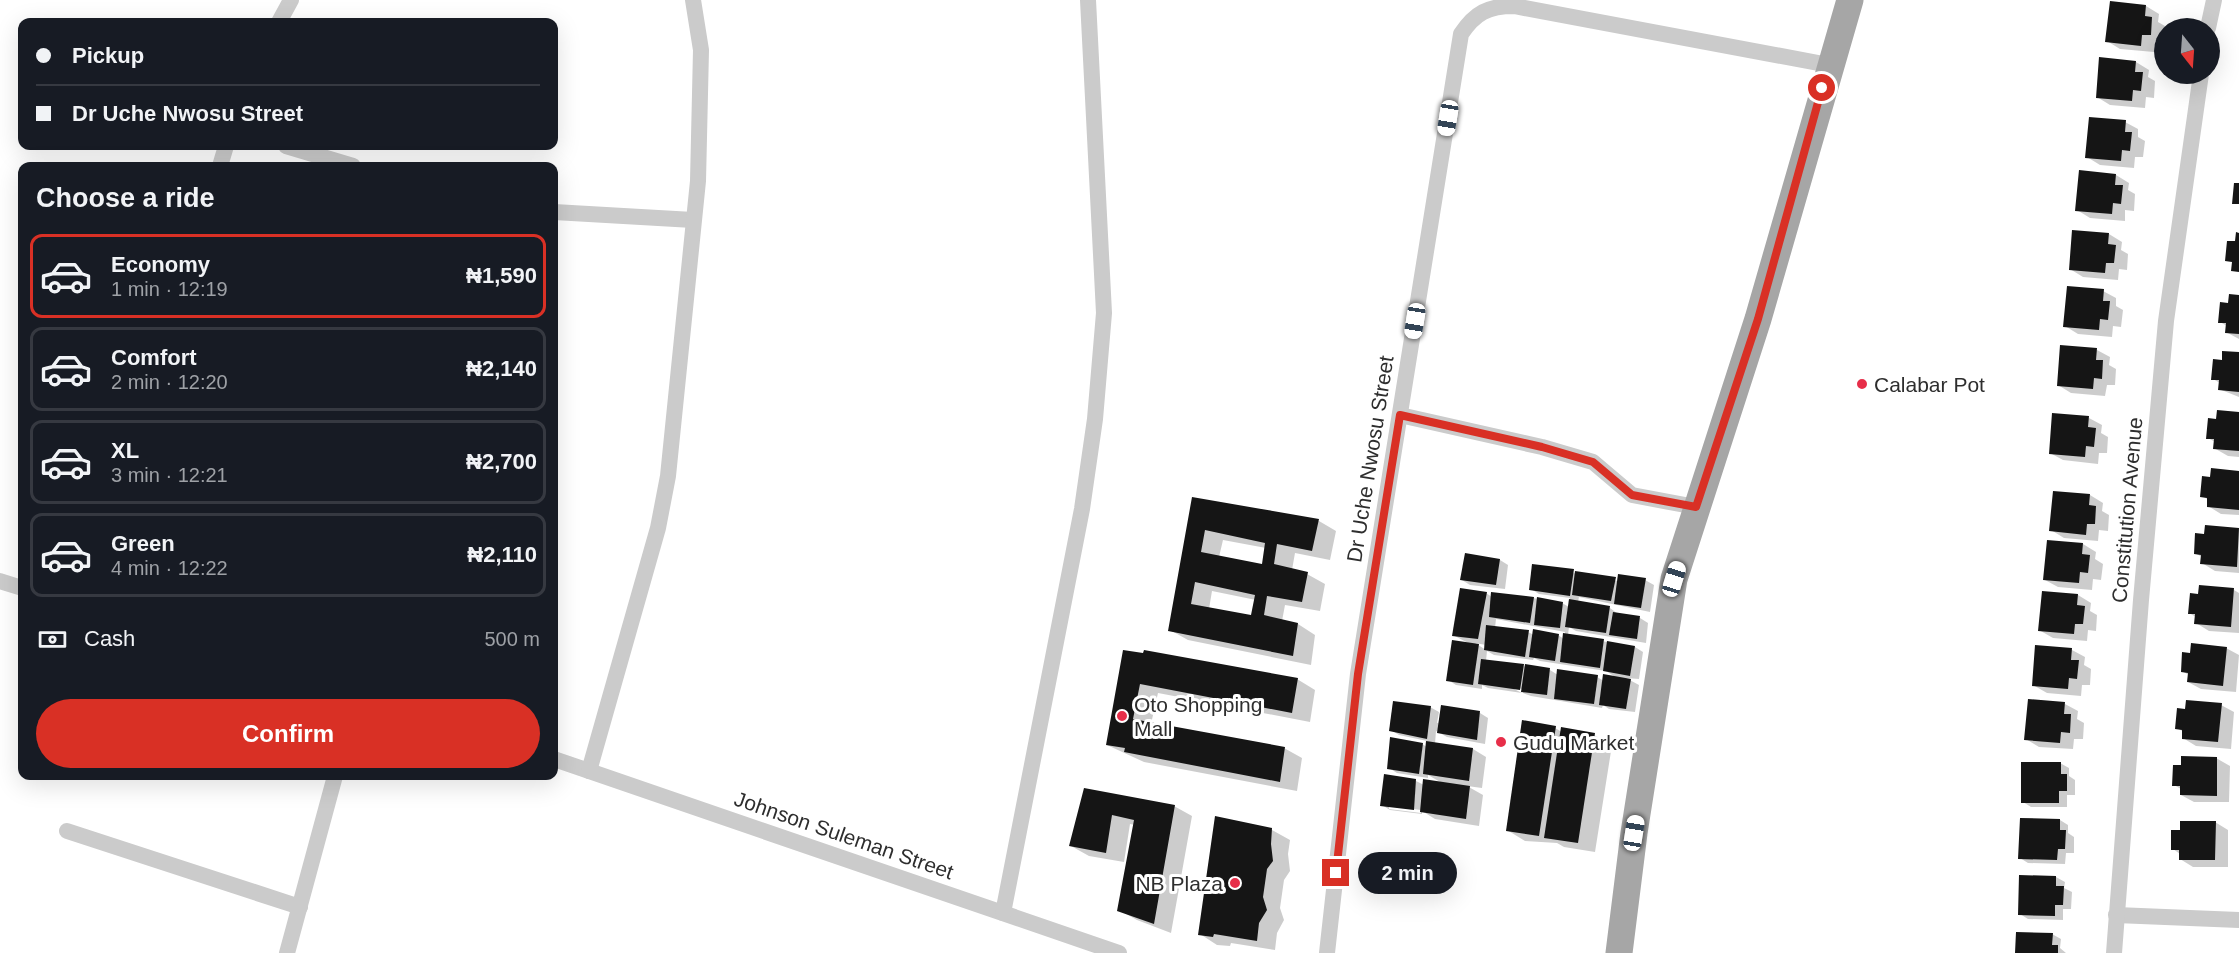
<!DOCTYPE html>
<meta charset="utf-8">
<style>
:root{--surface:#171b24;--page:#20242c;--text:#f1f3f6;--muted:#9ea1a6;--line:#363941;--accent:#d93025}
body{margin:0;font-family:Arial,sans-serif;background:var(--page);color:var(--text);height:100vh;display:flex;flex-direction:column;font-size:22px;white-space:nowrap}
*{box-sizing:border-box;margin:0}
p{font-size:20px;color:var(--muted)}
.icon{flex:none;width:33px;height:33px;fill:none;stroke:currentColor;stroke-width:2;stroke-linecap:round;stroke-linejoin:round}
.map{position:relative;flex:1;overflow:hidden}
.details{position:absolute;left:18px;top:162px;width:540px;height:618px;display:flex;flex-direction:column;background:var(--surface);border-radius:12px;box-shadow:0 6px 24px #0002}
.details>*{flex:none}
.hud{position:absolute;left:18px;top:18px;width:540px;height:132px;border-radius:12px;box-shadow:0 6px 24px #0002;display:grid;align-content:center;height:132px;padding:0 18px;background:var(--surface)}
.needle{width:39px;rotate:163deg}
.fabs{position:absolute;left:2154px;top:18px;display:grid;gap:12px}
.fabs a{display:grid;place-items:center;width:66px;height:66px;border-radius:50%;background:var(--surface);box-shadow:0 6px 24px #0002;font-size:30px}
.end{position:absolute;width:27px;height:27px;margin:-14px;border:8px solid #d93025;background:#fff;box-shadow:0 0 0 3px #fff}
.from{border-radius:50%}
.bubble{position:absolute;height:42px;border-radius:21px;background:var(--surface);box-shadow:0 6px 24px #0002;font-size:20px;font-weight:700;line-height:42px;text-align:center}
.car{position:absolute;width:18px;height:36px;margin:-18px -9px;border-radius:8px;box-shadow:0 0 4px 2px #0007;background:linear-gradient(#fff 24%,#345 0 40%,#fff 0 76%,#345 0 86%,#fff 0)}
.hud b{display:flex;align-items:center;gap:21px;height:57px;font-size:22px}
.hud b+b{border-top:2px solid var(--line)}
.hud i{width:15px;height:15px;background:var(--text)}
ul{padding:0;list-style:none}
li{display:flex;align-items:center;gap:18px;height:84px;margin:0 12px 9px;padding:0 6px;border:3px solid var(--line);border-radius:12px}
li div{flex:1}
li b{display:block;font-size:22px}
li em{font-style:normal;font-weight:700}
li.current{border-color:var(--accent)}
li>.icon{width:54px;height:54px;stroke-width:1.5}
h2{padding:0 18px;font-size:27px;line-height:72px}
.pay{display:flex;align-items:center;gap:15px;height:66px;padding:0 18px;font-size:22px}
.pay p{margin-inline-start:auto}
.action{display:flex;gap:12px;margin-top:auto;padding:12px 18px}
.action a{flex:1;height:69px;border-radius:36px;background:var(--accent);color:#fff;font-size:24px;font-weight:700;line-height:69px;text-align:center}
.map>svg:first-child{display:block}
</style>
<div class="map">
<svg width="2239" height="953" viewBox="0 0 2239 953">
<rect width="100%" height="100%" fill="#fff"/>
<g fill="#0003" fill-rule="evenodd">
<polygon points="2111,3 2146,6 2159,14 2158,22 2165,26 2164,42 2155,41 2154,52 2120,49 2107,41"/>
<polygon points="2136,62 2149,70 2148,77 2155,81 2154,98 2146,97 2145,108 2110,105 2097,97"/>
<polygon points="2125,122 2138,129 2138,137 2145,141 2143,157 2135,157 2134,168 2100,165 2087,157"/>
<polygon points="2116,175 2129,183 2128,190 2135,194 2134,211 2125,210 2125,221 2090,218 2077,210"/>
<polygon points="2109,234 2122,242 2121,250 2128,254 2127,270 2119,269 2118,280 2083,277 2070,269"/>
<polygon points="2103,291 2116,298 2116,306 2123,310 2121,327 2113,326 2112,337 2078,334 2065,326"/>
<polygon points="2239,296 2239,339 2226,332 2227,326 2220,322 2230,305"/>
<polygon points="2097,350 2110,357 2109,365 2116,369 2115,385 2107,385 2105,396 2071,393 2058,385"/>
<polygon points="2239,354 2239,397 2219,389 2220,383 2213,379 2223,361"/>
<polygon points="2239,413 2239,457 2228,456 2214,448 2215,442 2208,438 2218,420"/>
<polygon points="2089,418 2102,425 2101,433 2108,437 2107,453 2099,453 2098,464 2063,460 2050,453"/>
<polygon points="2239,472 2239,515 2221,514 2208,506 2209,500 2202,496 2212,479"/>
<polygon points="2090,495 2103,503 2102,511 2109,515 2108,531 2099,530 2098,541 2064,538 2051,530"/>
<path d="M1194,499L1319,521L1336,531L1330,560L1295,553L1292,570L1307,574L1325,584L1320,611L1285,605L1282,621L1298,624L1315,635L1311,665L1188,640L1170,630ZM1223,540L1266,548L1263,565L1219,557ZM1212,591L1256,600L1252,617L1209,609Z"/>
<polygon points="2206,527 2239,530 2239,573 2215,571 2202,563 2202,557 2195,553 2205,536"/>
<polygon points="2048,541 2083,544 2096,552 2095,559 2103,564 2101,580 2093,579 2092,590 2058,587 2045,580"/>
<polygon points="1500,560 1508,565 1505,589 1470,585 1462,580"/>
<path d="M1533,566L1618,581L1645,580L1654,585L1650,612L1579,597L1578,602L1610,608L1618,614L1640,618L1648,623L1646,643L1576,631L1569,627L1568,635L1635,647L1643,652L1639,679L1626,678L1639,685L1635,712L1609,709L1603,705L1602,708L1531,696L1523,693V690L1514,685L1512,688L1522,693L1488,688L1482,685V689L1456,685L1448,680L1470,644L1453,635L1486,593L1492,597L1533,598L1562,603L1569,607L1570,598L1539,594L1531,589ZM1496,619L1565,632L1564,639L1558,635H1534L1528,632L1495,628ZM1475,643L1486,645V650ZM1487,651L1494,655L1533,660L1534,658L1540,661L1606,671L1617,678L1604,681L1597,677L1558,675L1550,670L1486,661Z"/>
<polygon points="2234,590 2239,593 2239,633 2209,631 2196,623 2196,617 2189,613 2199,596"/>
<polygon points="2043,592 2078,595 2091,603 2090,611 2097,615 2096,631 2088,630 2087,641 2053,638 2039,630"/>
<polygon points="2037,647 2072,650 2085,657 2084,665 2091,669 2090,685 2082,685 2081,696 2047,693 2033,685"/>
<polygon points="2226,648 2239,655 2236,692 2201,689 2188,682 2189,675 2182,671 2192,654"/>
<polygon points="1144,655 1297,679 1315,690 1310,722 1158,693 1151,724 1284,748 1302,758 1297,791 1144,762 1107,745"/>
<polygon points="2065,704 2078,711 2077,719 2084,723 2083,739 2074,739 2073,749 2039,747 2026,739"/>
<polygon points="2221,705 2234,712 2231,749 2196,746 2183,738 2184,732 2177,728"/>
<path d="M1430,707L1439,712L1437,723L1480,713L1488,718L1485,744L1447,737L1436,731L1435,744L1473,749L1486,757L1482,788L1467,786L1483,795L1479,826L1435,819L1422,811V814L1390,810L1382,805L1416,781L1424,785L1442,783L1428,775V778L1397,773L1389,768L1422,744L1427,747V741L1399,735L1391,730ZM1389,806L1421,810V813L1389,809Z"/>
<polygon points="1555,728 1562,732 1594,735 1612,745 1595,852 1564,847 1557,843 1525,841 1507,830"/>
<polygon points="2216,758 2230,766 2229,802 2194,802 2181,795 2181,789 2174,785"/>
<polygon points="2060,763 2069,768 2069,776 2075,780 2075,795 2067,795 2067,807 2031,807 2023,802"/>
<polygon points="1085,790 1174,806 1192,816 1171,933 1137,920 1119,910 1135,825 1130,824 1124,862 1089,856 1071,846"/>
<polygon points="1216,818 1272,830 1290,840 1288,854 1290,871 1284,880 1280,908 1284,920 1277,933 1275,950 1231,943 1230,946 1217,945 1200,934"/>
<polygon points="2060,820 2068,825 2068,833 2074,837 2074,853 2066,853 2065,864 2028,863 2020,858"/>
<polygon points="2215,822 2228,830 2228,867 2193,867 2180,859 2180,854 2173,849 2181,831"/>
<polygon points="2021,877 2056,877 2065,882 2064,888 2072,892 2071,909 2063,909 2063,920 2028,919 2020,914"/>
<polygon points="2052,934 2061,939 2060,948 2066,953 2017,953"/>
</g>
<g fill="#151515" fill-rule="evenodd">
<polygon points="2110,1 2146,5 2145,16 2152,17 2151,35 2142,35 2141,46 2105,42"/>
<polygon points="2099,57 2136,61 2135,72 2143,72 2141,91 2133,90 2132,101 2096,98"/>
<polygon points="2089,117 2126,120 2125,132 2132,132 2130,151 2122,150 2121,161 2085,158"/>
<polygon points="2079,170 2116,174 2115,185 2123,185 2121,204 2113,203 2112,214 2075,211"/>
<polygon points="2234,183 2239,183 2239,204 2232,204"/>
<polygon points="2072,230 2109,233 2108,244 2116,245 2114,263 2106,263 2105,273 2069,270"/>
<polygon points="2236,232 2239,233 2239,272 2231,271 2232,262 2225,261 2227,241 2235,241"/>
<polygon points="2067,286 2104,289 2103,301 2110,301 2108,320 2100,319 2099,330 2063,327"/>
<polygon points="2229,294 2239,295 2239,334 2225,333 2226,323 2218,323 2220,302 2228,303"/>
<polygon points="2060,345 2097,348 2096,360 2103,360 2102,379 2094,378 2093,389 2057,386"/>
<polygon points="2222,351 2239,352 2239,392 2218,390 2219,380 2211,380 2213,359 2222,360"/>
<polygon points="2217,410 2239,412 2239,451 2213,449 2214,439 2206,439 2208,418 2216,419"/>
<polygon points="2052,413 2089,416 2088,427 2096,428 2094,447 2086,446 2085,457 2049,454"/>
<polygon points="2211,468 2239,471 2239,510 2207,507 2207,498 2200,497 2202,476 2210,477"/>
<polygon points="2053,491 2090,494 2089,505 2096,506 2095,524 2087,524 2086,535 2049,531"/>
<path d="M1192,497L1319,519L1312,551L1277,544L1274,564L1308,572L1302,602L1267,596L1264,615L1298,623L1293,656L1168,631ZM1205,530L1265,543L1262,564L1201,552ZM1195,582L1255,595L1251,615L1191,604Z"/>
<polygon points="2205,525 2239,528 2237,567 2200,564 2201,555 2194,554 2195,533 2204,534"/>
<polygon points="2047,540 2083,543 2082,554 2090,555 2088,573 2080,572 2079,583 2043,580"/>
<polygon points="1465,553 1500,559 1496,585 1460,580"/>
<polygon points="1532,564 1574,569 1570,596 1529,590"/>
<polygon points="1575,571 1616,577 1611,601 1572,595"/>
<polygon points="1618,574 1646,578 1641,608 1614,604"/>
<polygon points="2199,585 2234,588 2231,627 2194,624 2195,614 2188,614 2190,593 2198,594"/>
<polygon points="1460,588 1487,592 1478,639 1452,636"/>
<polygon points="2042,591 2078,594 2077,605 2085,606 2083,624 2075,624 2074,634 2038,631"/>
<polygon points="1491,592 1534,597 1530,623 1489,617"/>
<polygon points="1537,597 1563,602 1560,628 1534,625"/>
<polygon points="1569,599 1610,606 1606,633 1565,627"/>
<polygon points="1613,612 1640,616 1637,639 1609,635"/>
<polygon points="1486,625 1529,630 1525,657 1484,650"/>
<polygon points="1533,629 1559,634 1555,661 1529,657"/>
<polygon points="1563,633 1604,639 1600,668 1560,662"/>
<polygon points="1452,640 1479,644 1473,685 1446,681"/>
<polygon points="1607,641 1635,646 1630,676 1603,671"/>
<polygon points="2191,643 2227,647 2223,686 2187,682 2188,673 2181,672 2182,652 2190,653"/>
<polygon points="2035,645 2072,648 2071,660 2079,660 2077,679 2069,678 2068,689 2032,686"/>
<polygon points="1123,650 1143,653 1144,650 1298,678 1292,713 1140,684 1133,719 1285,747 1280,782 1124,752 1125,748 1106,745"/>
<polygon points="1481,659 1524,664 1520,690 1478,684"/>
<polygon points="1525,664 1550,668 1547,695 1521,692"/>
<polygon points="1557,669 1598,675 1594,704 1554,699"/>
<polygon points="1603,674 1631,679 1626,709 1599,705"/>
<polygon points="2028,699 2065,702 2064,714 2071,714 2070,733 2061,732 2060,743 2024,740"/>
<polygon points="2186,700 2222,703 2218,742 2182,739 2182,730 2175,729 2177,708 2185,709"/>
<polygon points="1393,701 1431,706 1427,739 1389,731"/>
<polygon points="1441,705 1480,711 1477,740 1437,733"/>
<polygon points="1522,720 1556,726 1539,836 1506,831"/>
<polygon points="1561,727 1595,733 1578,843 1544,838"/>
<polygon points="1390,737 1423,743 1419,774 1387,769"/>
<polygon points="1426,741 1473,748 1469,781 1423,774"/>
<polygon points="2181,756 2217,757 2217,796 2180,795 2180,786 2172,786 2173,765 2181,765"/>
<polygon points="2021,762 2061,762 2061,774 2067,774 2067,791 2059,791 2059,803 2021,803"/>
<polygon points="1384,774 1416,779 1414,810 1380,806"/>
<polygon points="1423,779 1470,786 1466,819 1420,812"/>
<polygon points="1084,788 1175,805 1154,924 1117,911 1134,820 1112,815 1106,853 1069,846"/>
<polygon points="1215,816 1272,828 1271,844 1273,861 1267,869 1263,897 1267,910 1259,923 1257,941 1214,934 1213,937 1198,935"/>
<polygon points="2020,818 2060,819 2060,830 2066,830 2065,849 2058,849 2057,860 2018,859"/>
<polygon points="2180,821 2216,821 2215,860 2179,860 2179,850 2171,850 2171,830 2180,830"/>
<polygon points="2019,875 2056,876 2056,886 2064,886 2063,905 2055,905 2055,916 2018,915"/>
<polygon points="2016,932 2053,933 2052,945 2058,945 2058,953 2015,953"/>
</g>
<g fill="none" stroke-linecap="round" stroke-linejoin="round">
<g stroke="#cbcbcb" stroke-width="16">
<polyline points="279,22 291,0"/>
<polyline points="2208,28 2214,0"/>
<polyline points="286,146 353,166"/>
<polyline points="220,166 226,146"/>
<polyline points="554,212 693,220"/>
<polyline points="1400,415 1542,447 1593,462 1632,495 1696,507"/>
<polyline points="0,581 22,588"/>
<polyline points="554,759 1119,953"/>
<polyline points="589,771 658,528 668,476 698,181 701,50 693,0"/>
<polyline points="67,831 300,907"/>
<polyline points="1003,913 1082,509 1095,419 1104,313 1088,0"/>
<polyline points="2116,915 2239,920"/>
<polyline points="287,953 335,776"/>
<path d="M1327,953L1358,674L1461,34C1475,13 1488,6 1514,6L1829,65"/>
<polyline points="2114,953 2141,600 2166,321 2201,74"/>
</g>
<polyline stroke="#a6a6a6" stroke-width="27" points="1619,953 1634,833 1674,579 1758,319 1850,0"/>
</g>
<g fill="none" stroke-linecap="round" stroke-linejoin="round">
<polyline stroke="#d93025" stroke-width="8" points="1336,873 1358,674 1400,415 1542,447 1593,462 1632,495 1696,507 1758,319 1822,88"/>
</g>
<g fill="#e72e49" stroke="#fff" stroke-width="2">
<circle cx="1862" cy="384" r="6"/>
<circle cx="1122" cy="716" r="6"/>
<circle cx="1501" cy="742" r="6"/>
<circle cx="1235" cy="883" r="6"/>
</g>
<g text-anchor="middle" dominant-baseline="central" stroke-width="6" stroke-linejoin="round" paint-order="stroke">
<g font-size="21" fill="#2e2e2e" stroke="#fff" text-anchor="start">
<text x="1874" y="384">Calabar Pot</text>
<text x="1134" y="704">Oto Shopping<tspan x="1134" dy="24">Mall</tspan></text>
<text x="1513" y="742">Gudu Market</text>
<text x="1223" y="883" text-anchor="end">NB Plaza</text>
</g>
<g font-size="21" fill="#2e2e2e" stroke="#fff">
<text transform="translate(1370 459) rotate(-81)">Dr Uche Nwosu Street</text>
<text transform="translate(2127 510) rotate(-85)">Constitution Avenue</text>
<text transform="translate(844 835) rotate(19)">Johnson Suleman Street</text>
</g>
</g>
</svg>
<div class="fabs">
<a><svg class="needle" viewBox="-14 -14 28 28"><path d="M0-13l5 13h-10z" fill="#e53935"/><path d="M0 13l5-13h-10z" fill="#9ea1a6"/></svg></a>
</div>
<i class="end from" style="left:1822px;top:88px"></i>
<i class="end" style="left:1336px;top:873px"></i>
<div class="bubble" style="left:1358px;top:852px;width:99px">2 min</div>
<i class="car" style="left:1448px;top:118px;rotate:189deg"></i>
<i class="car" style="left:1415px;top:321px;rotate:189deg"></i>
<i class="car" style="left:1674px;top:579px;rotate:17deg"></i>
<i class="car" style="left:1634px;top:833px;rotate:9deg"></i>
<div class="hud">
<b><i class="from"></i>Pickup</b>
<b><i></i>Dr Uche Nwosu Street</b>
</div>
<section class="details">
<h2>Choose a ride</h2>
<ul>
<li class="current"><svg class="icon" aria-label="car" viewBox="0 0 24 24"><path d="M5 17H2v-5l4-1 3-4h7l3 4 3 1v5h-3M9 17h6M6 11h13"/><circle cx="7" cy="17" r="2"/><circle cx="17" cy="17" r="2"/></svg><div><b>Economy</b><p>1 min · 12:19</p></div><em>₦1,590</em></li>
<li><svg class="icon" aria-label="car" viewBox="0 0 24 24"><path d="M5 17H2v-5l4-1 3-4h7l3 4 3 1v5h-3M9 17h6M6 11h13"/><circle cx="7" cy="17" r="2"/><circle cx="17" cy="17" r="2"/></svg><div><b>Comfort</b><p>2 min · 12:20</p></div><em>₦2,140</em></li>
<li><svg class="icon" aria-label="car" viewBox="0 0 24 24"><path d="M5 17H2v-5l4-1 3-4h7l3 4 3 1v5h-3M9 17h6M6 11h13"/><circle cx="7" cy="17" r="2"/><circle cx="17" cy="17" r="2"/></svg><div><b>XL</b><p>3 min · 12:21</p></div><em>₦2,700</em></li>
<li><svg class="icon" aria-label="car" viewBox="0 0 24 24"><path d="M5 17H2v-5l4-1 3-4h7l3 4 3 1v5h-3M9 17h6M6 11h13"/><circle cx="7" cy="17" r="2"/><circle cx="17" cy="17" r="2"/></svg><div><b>Green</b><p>4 min · 12:22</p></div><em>₦2,110</em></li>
</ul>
<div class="pay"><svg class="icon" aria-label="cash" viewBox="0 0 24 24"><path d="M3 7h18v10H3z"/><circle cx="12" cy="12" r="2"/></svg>Cash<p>500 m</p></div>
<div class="action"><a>Confirm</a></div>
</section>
</div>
